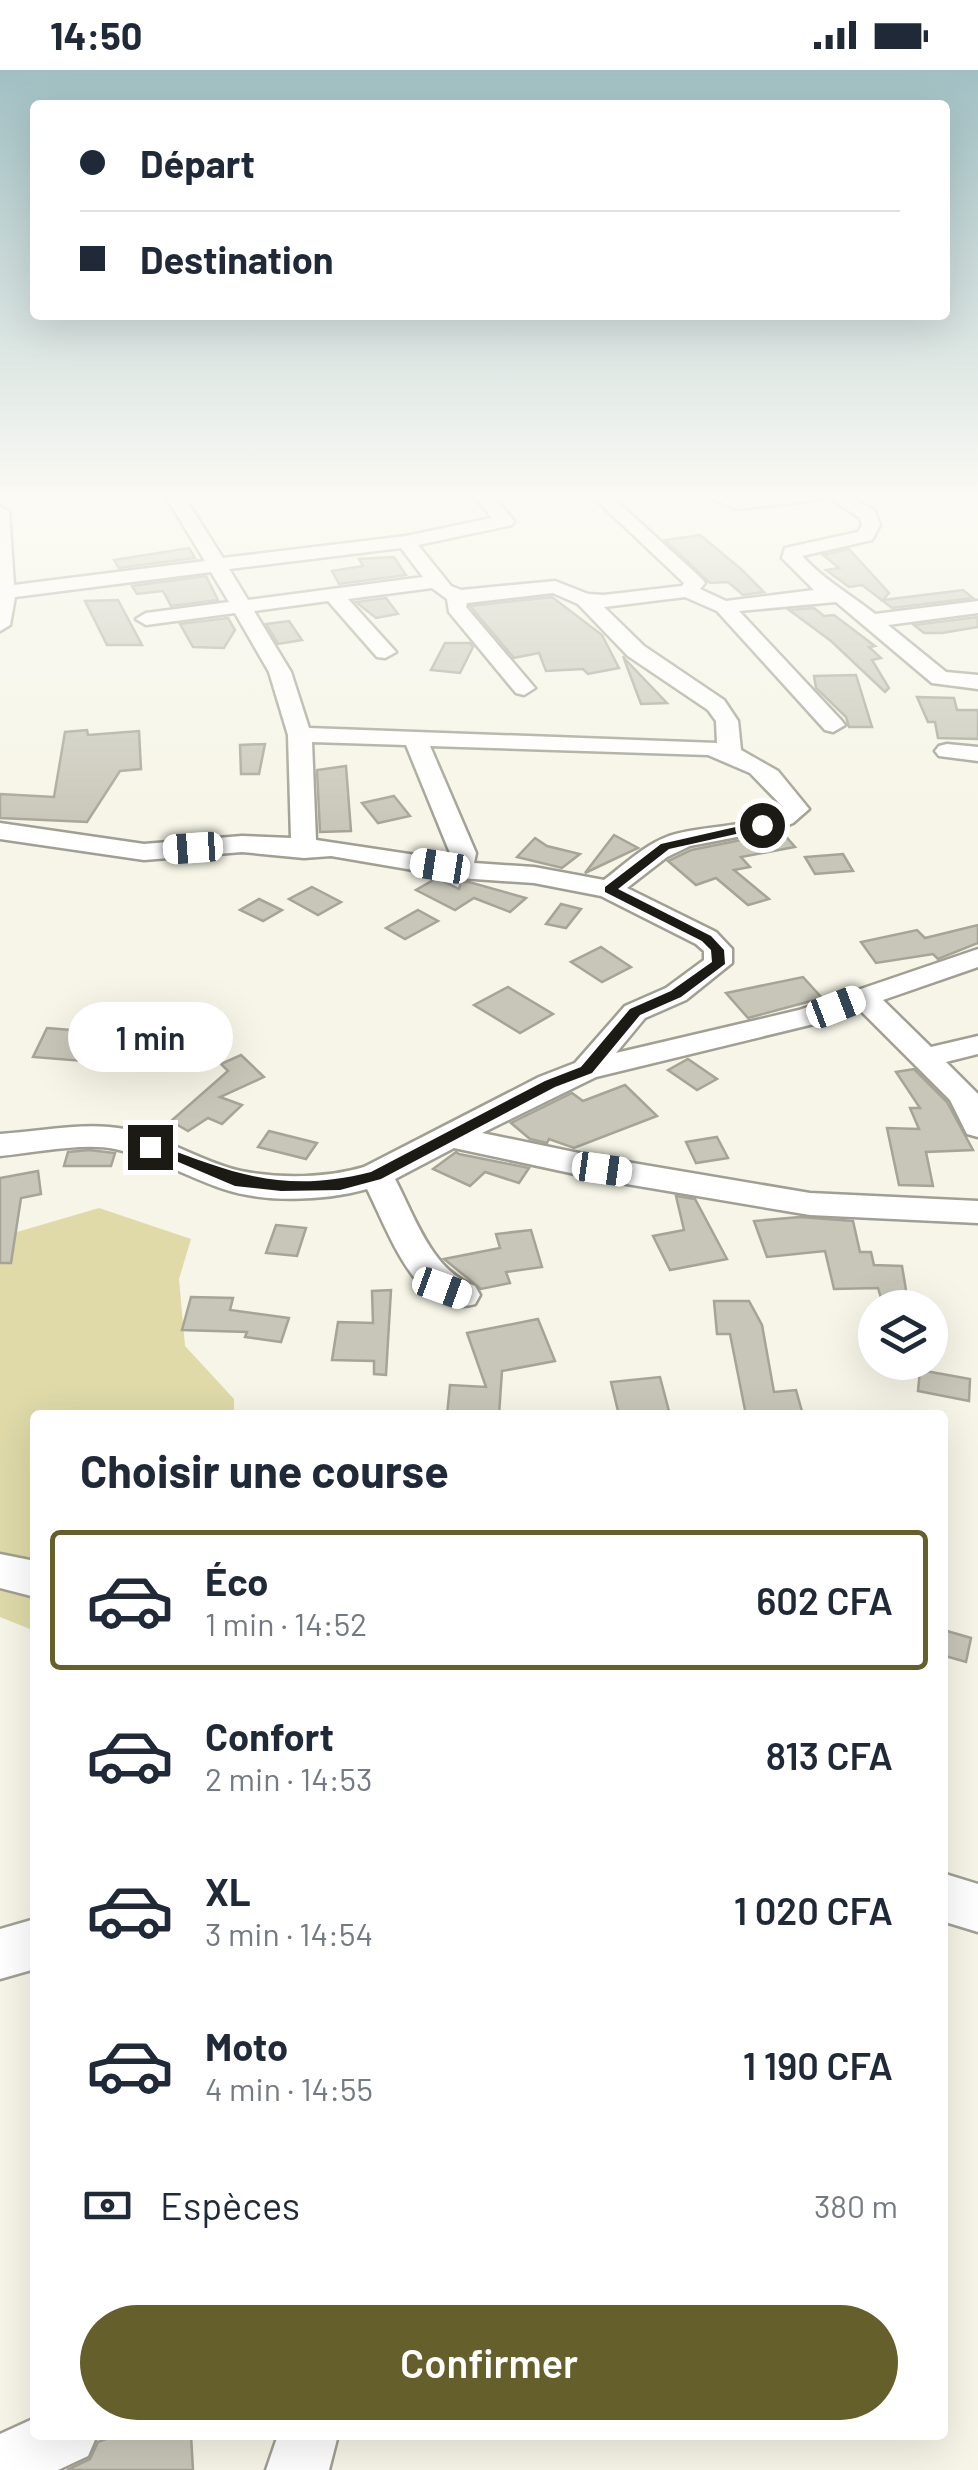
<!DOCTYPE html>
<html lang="fr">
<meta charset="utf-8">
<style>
:root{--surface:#fff;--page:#f6f6f7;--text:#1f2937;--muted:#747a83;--line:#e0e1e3;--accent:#645f2b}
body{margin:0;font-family:Barlow,sans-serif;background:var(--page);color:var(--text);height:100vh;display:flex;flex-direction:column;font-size:38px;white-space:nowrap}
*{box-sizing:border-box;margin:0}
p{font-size:32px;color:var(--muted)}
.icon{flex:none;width:55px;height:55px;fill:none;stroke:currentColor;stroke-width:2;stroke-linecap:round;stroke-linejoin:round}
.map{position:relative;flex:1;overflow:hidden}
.side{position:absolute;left:30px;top:1340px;width:918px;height:1030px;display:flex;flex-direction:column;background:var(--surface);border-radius:10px;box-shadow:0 10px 40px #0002}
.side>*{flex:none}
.top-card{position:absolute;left:30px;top:30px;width:920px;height:220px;border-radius:10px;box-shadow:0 10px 40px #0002;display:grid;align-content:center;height:220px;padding:0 50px;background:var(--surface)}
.controls{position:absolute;left:858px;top:1220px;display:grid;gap:20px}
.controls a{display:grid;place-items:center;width:90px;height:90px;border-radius:50%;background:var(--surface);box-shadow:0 10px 40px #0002;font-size:50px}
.end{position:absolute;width:45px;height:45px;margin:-22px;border:12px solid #1b1a15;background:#fff;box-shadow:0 0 0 5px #fff}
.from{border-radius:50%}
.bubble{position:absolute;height:70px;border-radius:35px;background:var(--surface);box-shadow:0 10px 40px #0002;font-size:32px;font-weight:600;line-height:70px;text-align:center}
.car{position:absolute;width:30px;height:60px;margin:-30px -15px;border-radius:12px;box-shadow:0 0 8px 2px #0007;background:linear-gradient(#fff 24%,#345 0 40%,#fff 0 76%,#345 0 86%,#fff 0)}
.top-card b{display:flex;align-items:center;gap:35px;height:95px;font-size:38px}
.top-card b+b{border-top:2px solid var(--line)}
.top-card i{width:25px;height:25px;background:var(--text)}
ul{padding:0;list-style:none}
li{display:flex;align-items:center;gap:30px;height:140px;margin:0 20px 15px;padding:0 30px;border:5px solid transparent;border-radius:10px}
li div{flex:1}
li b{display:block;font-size:38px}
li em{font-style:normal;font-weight:600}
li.on{border-color:var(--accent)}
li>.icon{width:90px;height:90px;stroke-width:1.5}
h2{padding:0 50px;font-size:45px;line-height:120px}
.pay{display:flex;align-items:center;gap:25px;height:110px;padding:0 50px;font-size:38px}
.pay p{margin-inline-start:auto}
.button{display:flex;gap:20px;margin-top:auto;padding:20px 50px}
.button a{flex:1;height:115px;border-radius:60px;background:var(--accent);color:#fff;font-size:40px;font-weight:600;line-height:115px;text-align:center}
.status{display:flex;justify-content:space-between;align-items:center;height:70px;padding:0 50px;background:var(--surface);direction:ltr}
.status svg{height:28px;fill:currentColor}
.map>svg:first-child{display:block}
</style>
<div class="status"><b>14:50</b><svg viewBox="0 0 49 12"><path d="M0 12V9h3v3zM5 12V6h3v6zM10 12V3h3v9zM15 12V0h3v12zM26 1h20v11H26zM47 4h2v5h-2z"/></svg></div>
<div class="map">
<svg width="978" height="2400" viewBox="0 0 978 2400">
<rect width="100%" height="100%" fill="#f6f5e7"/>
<polygon fill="#dfdaa8" points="99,1138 191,1169 179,1209 185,1276 234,1329 234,1345 35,1345 35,1561 0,1547 0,1167"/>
<g fill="#c7c6b8" stroke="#a5a497" stroke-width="2.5">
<polygon points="700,465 741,499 764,522 743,525 728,512 710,513 665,470"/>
<polygon points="189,478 195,488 119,498 114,490"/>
<polygon points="849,479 889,523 883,530 963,520 973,528 892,538 862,515 849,517 826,500 839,498 823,485"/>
<polygon points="394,487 406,505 339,514 332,501 363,496 359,489"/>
<polygon points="206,506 218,530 171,536 163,521 137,524 132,516"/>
<polygon points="552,527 602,565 619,598 588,604 583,599 546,601 539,583 514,588 470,536"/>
<polygon points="386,528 398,544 376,548 356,532"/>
<polygon points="118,530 142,575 107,575 85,531"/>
<polygon points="814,538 824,546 834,545 875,576 869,577 881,588 872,590 889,618 885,622 831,571 789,540"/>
<polygon points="978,547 978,557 942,563 924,563 914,555"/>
<polygon points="228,548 235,560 224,578 193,577 180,554"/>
<polygon points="289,551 302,570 278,574 266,554"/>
<polygon points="445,573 470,573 473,577 460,603 431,600"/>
<polygon points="623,586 625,589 667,633 641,634"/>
<polygon points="856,605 872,657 849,657 846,647 816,618 814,606"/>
<polygon points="917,627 954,628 957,640 978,640 978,669 938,668 935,652 928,652"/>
<polygon points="87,660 88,665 139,661 141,699 120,701 87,752 0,748 0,724 54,727 65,662"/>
<polygon points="265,674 259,704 241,704 240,675"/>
<polygon points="346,696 351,761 320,762 317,700"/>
<polygon points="394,726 410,746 378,753 362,733"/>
<polygon points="782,762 795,777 741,787 750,797 734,800 769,829 748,835 716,808 696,815 668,791 691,780"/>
<polygon points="614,765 638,778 585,803"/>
<polygon points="535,768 547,776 580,784 562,798 517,787"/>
<polygon points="843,784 853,801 815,804 805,787"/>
<polygon points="437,808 459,819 461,812 469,812 526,828 510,842 474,828 455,840 416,820"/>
<polygon points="312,817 341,832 318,845 289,829"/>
<polygon points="259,829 282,840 263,851 240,840"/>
<polygon points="561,834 581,839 566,858 546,854"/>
<polygon points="418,840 438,851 405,869 386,858"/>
<polygon points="978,855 978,873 938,889 933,884 876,893 861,872 917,860 925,868"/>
<polygon points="601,877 631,897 602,912 571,892"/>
<polygon points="803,907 822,928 748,948 726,923"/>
<polygon points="508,917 553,944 520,963 474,935"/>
<polygon points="47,958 97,962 83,991 33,987"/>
<polygon points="241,985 264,1007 220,1027 242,1035 222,1054 208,1048 188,1061 171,1051 228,1001 221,994"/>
<polygon points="688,989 717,1009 697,1020 668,1000"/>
<polygon points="914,999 947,1032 973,1080 926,1082 933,1116 899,1115 887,1058 919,1059 910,1038 920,1038 896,1002"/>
<polygon points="625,1015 657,1046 574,1078 549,1069 547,1073 530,1069 511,1053 572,1023 583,1031"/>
<polygon points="269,1061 317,1073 306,1089 258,1077"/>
<polygon points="717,1067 728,1088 696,1093 686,1072"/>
<polygon points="89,1080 115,1083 111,1096 64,1096 68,1082"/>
<polygon points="456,1082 459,1084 529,1098 519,1113 485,1102 470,1116 433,1099"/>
<polygon points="38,1101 41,1124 21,1128 11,1193 0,1193 0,1108"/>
<polygon points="676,1126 695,1129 727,1189 670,1200 653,1166 684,1160"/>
<polygon points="800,1147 853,1151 860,1182 871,1182 874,1195 902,1196 909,1238 884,1238 878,1218 834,1219 825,1181 767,1187 754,1151"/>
<polygon points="276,1155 306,1158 297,1186 266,1183"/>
<polygon points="531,1160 542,1197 506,1202 510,1213 481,1219 444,1189 500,1178 496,1164"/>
<polygon points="391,1220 386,1305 374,1304 374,1291 332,1290 338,1252 373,1253 372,1221"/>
<polygon points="191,1227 233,1228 230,1240 289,1248 281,1272 245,1267 247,1262 182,1260"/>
<polygon points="714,1231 749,1231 762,1255 774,1322 796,1320 803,1345 746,1345 730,1264 717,1264"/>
<polygon points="538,1249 555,1291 502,1301 499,1345 447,1345 450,1315 486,1317 467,1263"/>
<polygon points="920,1300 970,1309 969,1331 918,1321"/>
<polygon points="660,1307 670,1345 619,1345 611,1312"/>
<polygon points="947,1561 971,1568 966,1592 942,1585"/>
<polygon points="116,2365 191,2365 193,2400 67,2400 90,2389 98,2372"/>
</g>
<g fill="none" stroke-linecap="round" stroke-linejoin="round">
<defs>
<g id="minor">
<path d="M165,425H183L223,488L406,466L492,448L473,425H492L514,451L512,455L418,475L451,516L461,520L555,511L588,524L604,525L682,516L684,513L591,425H610L702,509L705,513L700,519L726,531L814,520L782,488L785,478L858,462L862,455L860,448L826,426L817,430L737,439L704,425L739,428L847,425L875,441L880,455L872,470L802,486C824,510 850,524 875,544L978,531V543L888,555L946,602L978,605V619L932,613L836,532L739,541L841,650L845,655L833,662L825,660L717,541L685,527L604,537L644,576L724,630L738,651L741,680L778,701L809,739L793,753L779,759L690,776L667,787L627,818L716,862L732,879V893L686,930L645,948L616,983L799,940L978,879V897L883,930L931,977L978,966V984L946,992L978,1024V1067L967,1064L950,1030L859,939L818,953L596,1007L482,1063L603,1088L810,1123L978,1131V1153L810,1145L603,1110L454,1078L395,1109C415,1147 432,1201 475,1216L480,1225L475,1234C418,1251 387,1158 367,1119C324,1131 265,1133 223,1119C186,1106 153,1087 115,1079C84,1072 33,1083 0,1086V1064C35,1062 74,1054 109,1057C156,1060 196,1091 241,1101C280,1109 327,1108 364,1097L539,1007L575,993L625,936L666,918L704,890V881L696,874L601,826L534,813L460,808L331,786L304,788L242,782L144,790L0,769V753L144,774L242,766L291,768L288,665L269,602L235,543L146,555L136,549L146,543L229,532L211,502L15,527L10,555L0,561V436L9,442L14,515L205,491ZM401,478L423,507L248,530L229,499ZM432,518L447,529L449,542L516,623L524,625L535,618L466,537L467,533L553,523L578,534L628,586L708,640L716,651L717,673L309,658L291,602L254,541L328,531L377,587L385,588L396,582L348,529ZM312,672L406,675L450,783L449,790L316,770ZM430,676L708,685L750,703L783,737C751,760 706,754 669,766C644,775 625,794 604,810L534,797L474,793L476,783Z"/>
<polygon points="947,674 978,677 978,691 939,686 935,681 939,676"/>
<polygon points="0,1484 35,1491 35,1527 0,1518"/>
<polygon points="942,1803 978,1814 978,1862 942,1851"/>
<polygon points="35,1849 35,1899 0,1909 0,1859"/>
<polygon points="35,2348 35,2365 97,2365 88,2386 58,2400 0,2400 0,2364"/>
<polygon points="278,2365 338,2365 329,2400 266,2400"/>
</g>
</defs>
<use href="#minor" stroke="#a09f92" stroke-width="5"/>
<use href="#minor" fill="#fff" fill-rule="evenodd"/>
</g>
<linearGradient id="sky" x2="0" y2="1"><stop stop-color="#a1c0c3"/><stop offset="0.56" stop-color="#fbfaf4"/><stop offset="1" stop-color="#fbfaf4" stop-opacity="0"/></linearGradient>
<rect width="978" height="761" fill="url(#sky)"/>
<path fill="#1b1a15" d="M762,751L767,757L669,779L618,819L711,866L724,880L725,894L681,927L640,945L592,1003L555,1017L381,1109L340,1120L281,1121L235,1116L143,1077L156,1074C234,1104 285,1124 371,1102L545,1011L581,997L630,939L671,921L712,892L711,880L702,871L605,822V817L661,774Z"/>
</svg>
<div class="controls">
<a><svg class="icon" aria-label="layers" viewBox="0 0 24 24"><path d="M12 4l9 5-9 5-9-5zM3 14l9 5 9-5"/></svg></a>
</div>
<i class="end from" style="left:762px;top:755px"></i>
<i class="end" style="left:150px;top:1077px"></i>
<div class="bubble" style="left:68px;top:932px;width:165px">1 min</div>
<i class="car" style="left:193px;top:778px;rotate:266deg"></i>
<i class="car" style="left:440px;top:796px;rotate:279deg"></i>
<i class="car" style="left:836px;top:937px;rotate:69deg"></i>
<i class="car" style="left:602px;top:1099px;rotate:98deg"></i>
<i class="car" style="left:442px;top:1218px;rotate:110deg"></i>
<div class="top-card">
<b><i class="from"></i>Départ</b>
<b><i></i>Destination</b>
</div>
<section class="side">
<h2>Choisir une course</h2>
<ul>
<li class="on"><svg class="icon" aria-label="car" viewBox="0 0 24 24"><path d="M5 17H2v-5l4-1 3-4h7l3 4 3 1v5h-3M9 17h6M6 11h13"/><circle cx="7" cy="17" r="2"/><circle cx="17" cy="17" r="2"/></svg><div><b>Éco</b><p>1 min · 14:52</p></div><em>602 CFA</em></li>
<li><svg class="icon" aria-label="car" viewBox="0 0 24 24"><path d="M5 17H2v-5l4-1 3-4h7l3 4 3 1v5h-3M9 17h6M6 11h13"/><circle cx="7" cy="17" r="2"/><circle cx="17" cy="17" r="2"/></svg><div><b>Confort</b><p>2 min · 14:53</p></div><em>813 CFA</em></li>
<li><svg class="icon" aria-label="car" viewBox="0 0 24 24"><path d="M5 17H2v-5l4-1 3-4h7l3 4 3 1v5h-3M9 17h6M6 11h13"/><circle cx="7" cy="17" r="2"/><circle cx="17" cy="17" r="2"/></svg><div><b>XL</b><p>3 min · 14:54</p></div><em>1 020 CFA</em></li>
<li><svg class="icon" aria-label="car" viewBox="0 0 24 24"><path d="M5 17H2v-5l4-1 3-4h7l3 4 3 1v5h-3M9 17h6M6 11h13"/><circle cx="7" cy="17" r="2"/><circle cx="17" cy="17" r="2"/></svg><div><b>Moto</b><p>4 min · 14:55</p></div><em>1 190 CFA</em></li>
</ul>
<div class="pay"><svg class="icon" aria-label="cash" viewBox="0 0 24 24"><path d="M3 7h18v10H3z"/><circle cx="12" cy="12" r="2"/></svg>Espèces<p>380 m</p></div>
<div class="button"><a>Confirmer</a></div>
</section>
</div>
